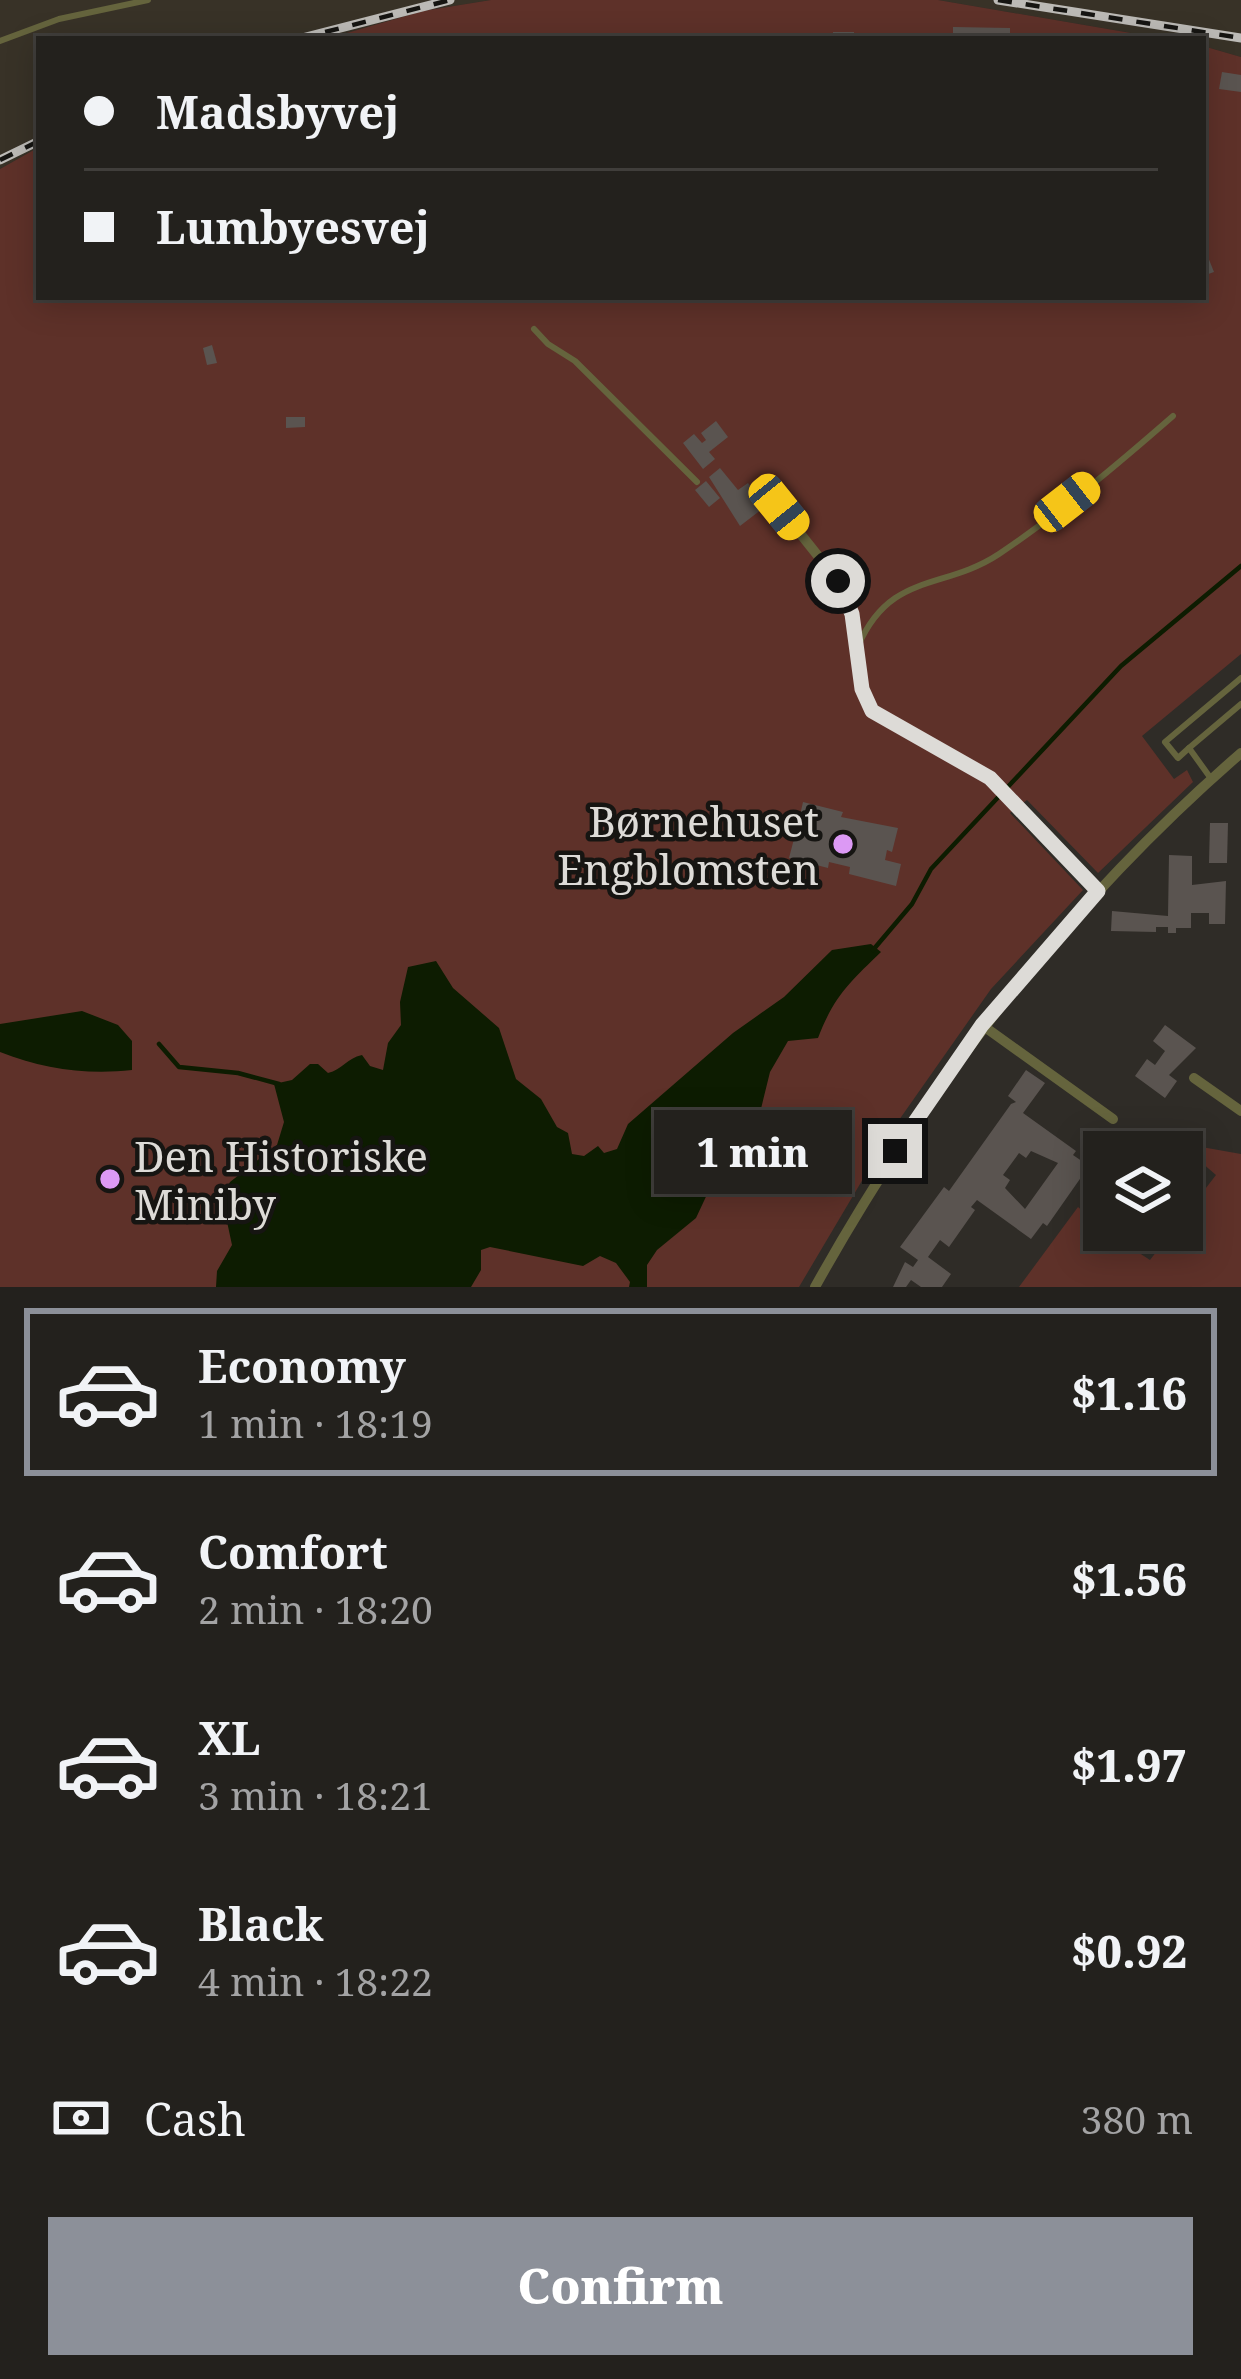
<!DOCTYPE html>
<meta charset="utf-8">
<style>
:root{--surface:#23211d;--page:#2f2e2a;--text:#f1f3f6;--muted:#a3a3a4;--line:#403e3b;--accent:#8c9099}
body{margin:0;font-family:"Noto Serif",serif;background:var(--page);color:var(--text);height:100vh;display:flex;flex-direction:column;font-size:45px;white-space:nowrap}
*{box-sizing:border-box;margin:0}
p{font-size:39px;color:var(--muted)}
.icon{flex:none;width:66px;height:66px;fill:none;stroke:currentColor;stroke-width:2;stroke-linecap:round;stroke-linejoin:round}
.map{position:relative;height:1287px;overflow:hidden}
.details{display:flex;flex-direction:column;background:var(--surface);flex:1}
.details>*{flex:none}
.banner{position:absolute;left:36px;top:36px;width:1170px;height:264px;border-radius:0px;box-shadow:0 6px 30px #0003,0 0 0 3px var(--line);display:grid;align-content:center;height:264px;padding:0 48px;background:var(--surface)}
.fabs{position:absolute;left:1083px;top:1131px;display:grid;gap:24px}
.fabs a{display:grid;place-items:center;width:120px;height:120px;border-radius:0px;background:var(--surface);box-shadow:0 6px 30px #0003,0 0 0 3px var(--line);font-size:60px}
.end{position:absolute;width:54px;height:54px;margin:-27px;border:15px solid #dddbd7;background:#111;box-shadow:0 0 0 6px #111}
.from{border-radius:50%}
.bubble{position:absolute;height:84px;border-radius:0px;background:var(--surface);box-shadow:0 6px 30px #0003,0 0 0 3px var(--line);font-size:39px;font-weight:800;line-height:84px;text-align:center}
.car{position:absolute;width:36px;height:72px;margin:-36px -18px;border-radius:15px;box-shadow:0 0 9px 3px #0007;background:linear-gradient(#f5c518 24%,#345 0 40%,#f5c518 0 76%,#345 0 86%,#f5c518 0)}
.banner b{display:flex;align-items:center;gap:42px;height:114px;font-size:45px}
.banner b+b{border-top:3px solid var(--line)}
.banner i{width:30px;height:30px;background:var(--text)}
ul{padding:21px 0 0;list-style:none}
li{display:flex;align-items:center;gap:36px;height:168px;margin:0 24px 18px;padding:0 24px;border:6px solid transparent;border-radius:0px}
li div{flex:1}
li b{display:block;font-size:45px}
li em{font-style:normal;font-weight:800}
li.on{border-color:var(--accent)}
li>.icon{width:108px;height:108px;stroke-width:1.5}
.pay{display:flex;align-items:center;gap:30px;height:132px;padding:0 48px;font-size:45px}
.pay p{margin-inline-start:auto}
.action{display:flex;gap:24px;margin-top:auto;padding:24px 48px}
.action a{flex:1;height:138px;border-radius:0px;background:var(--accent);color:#fff;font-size:48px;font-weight:800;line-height:138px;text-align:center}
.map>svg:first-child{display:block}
</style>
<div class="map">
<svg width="1241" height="1287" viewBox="0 0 1241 1287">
<rect width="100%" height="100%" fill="#2f2c27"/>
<g fill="#383227">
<polygon points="0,0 491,0 423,11 326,39 39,39 39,147 0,169"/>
<polygon points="938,0 1241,0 1241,57 1203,46 1203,39 1166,39"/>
</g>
<g fill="#5e3129">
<polygon points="491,0 938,0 1166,39 326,39 423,11"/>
<polygon points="1203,46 1241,57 1241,654 1142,736 1174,779 1187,770 1193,782 1098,873 1027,800 1010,813 1083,890 991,989 892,1130 799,1287 0,1287 0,169 39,147 39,297 1203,297"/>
<polygon points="1179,1143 1241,1154 1241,1287 1019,1287 1078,1207 1104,1230 1150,1260 1173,1230 1182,1230 1182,1219 1216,1175"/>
</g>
<g fill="#0d1c01">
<path d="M871,944L881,952C850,982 834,996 818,1038L788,1041L770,1072L755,1133L718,1171L696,1218L657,1250L647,1265V1287H629L630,1282L616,1263L600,1256L583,1266L490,1247L481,1250V1270L471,1287H216L217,1271L232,1245L222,1198L230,1182L277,1145L284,1122L274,1084L292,1080L310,1064H318L328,1073C342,1070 347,1058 362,1055L370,1066L383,1070L388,1043L401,1025L400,1002L408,967L436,961L453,988L499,1028L516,1079L541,1099L557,1127L568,1133L572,1154L584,1156L598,1146L604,1153L617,1149L628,1124L733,1033L784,997L832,950Z"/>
<path d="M82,1011L118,1025L132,1041V1070C87,1075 42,1069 0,1052V1024Z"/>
</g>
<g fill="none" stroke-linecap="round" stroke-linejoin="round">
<g stroke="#0d1c01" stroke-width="4.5">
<polyline points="873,950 912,904 931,869 1121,666 1241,566"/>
<polyline points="159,1044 179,1067 238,1073 279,1084"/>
</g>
</g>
<g fill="#5a5450" fill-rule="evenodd">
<polygon points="953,27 1010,28 1010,39 953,39"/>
<rect x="833" y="32" width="21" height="7"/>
<polygon points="1222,72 1241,75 1241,92 1219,89"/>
<polygon points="1208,257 1214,272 1203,276 1203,259"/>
<polygon points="212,345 217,363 207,365 203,348"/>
<polygon points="286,417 305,417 305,427 286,428"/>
<polygon points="716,421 728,437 709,452 715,459 703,469 683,443 694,434 702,443 706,440 701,433"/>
<polygon points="720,468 738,490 748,483 766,506 740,526 709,477"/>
<polygon points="706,481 720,498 709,507 695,490"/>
<polygon points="803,802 843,812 841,817 898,828 892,852 887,850 885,860 901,864 896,886 849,874 850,867 829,862 828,868 789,858 795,835 801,837 803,826 798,824"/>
<polygon points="1210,823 1228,823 1227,863 1209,863"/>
<polygon points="1169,855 1192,856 1192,885 1226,881 1225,924 1209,924 1209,913 1191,913 1191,928 1176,928 1176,933 1168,933 1168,927 1156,927 1156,932 1111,931 1112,911 1168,916"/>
<polygon points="1165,1025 1196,1048 1169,1075 1177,1081 1165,1098 1135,1076 1147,1059 1155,1065 1165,1051 1153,1041"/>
<path d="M1026,1070L1045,1083L1023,1113L1076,1151L1073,1155L1089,1166L1047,1226L1043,1223L1031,1239L977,1200L971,1207L975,1210L949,1247L940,1240L928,1257L951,1274L942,1287H921L911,1280L906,1287H893L905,1262L913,1267L918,1260L900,1247L944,1187L949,1191L1011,1104L1016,1102L1008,1096ZM1031,1151L1058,1163L1025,1209L1005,1188L1010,1180L1003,1175L1019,1153L1026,1158Z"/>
<polygon points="1129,1137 1149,1152 1118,1152"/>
</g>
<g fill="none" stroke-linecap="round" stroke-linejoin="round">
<g stroke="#65643d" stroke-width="6">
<polyline points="0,41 59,19 148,0"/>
<polyline points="534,329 548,344 575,361 697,482"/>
<path d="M858,646C891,571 943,591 999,554C1060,513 1118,464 1173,416"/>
<polyline points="1189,748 1178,758 1165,742 1241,678"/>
<polyline points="1212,780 1189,748 1241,704"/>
</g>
<g stroke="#65643d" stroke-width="10">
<polyline points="779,507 838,581 852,614 862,689 872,711 990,778 1098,891"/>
<polyline points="982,1025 1113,1119"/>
<polyline points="1194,1078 1241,1111"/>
<path d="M815,1287C927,1086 1067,904 1241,753"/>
</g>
<defs>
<g id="rail">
<polyline points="998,0 1241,38"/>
<polyline points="298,39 450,0"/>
<polyline points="0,160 39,141"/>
</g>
</defs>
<use href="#rail" stroke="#bcbab6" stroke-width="9"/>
<use href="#rail" stroke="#161512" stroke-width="4.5" stroke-dasharray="14" stroke-linecap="butt"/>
</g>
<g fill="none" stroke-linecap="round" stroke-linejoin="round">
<polyline stroke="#dddbd7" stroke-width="15" points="838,581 852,614 862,689 872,711 990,778 1098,891 982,1025 895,1151"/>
</g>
<g fill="#dc99f4" stroke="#161512" stroke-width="4.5">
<circle cx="843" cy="844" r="12"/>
<circle cx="110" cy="1179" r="12"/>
</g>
<g text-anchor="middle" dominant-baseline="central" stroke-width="9" stroke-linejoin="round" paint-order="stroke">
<g font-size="42" fill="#dddbd7" stroke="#161512" text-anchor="end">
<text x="819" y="820">Børnehuset<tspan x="819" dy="48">Engblomsten</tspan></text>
<text x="134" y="1155" text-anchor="start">Den Historiske<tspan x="134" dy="48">Miniby</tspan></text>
</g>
</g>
</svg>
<div class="fabs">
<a><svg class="icon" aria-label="layers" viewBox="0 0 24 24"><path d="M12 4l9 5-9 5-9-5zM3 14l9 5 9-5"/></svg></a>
</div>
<i class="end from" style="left:838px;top:581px"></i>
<i class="end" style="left:895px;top:1151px"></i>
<div class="bubble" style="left:654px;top:1110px;width:198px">1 min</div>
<i class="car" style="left:1067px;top:502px;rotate:52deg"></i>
<i class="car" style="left:779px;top:507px;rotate:141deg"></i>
<div class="banner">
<b><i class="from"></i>Madsbyvej</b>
<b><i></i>Lumbyesvej</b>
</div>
</div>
<section class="details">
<ul>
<li class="on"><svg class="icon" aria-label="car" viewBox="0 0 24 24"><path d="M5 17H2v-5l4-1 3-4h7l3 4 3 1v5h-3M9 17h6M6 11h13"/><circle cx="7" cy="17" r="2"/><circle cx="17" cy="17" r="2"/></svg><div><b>Economy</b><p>1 min · 18:19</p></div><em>$1.16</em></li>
<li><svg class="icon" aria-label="car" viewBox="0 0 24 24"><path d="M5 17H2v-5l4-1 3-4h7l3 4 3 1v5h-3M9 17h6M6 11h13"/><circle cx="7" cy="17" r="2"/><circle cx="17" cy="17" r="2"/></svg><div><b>Comfort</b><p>2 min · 18:20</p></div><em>$1.56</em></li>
<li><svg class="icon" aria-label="car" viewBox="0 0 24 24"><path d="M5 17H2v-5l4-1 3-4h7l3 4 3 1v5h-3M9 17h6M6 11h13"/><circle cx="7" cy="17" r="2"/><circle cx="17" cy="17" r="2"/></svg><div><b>XL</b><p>3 min · 18:21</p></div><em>$1.97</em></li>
<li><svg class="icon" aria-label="car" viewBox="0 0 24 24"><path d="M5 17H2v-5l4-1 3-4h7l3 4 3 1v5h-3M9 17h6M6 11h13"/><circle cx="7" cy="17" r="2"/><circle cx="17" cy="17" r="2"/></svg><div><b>Black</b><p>4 min · 18:22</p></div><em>$0.92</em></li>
</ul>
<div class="pay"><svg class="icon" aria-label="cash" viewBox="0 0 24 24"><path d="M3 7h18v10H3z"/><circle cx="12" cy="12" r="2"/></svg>Cash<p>380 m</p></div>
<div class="action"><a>Confirm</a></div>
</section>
